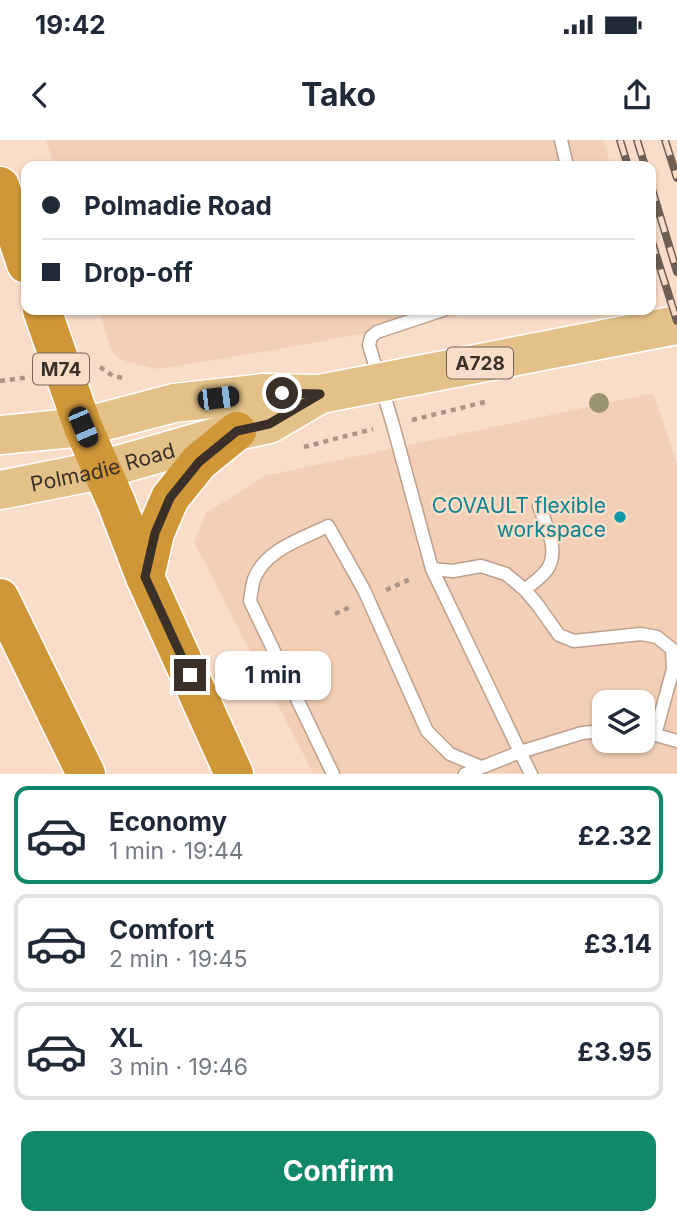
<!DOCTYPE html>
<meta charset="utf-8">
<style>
:root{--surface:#fff;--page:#f2f2f3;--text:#1f2937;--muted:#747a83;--line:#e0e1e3;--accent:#118869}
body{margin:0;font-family:Inter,sans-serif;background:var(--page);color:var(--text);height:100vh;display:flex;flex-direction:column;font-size:26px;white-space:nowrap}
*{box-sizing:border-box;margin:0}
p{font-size:23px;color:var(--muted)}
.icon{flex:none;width:38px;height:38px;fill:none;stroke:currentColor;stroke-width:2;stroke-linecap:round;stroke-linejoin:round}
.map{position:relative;height:634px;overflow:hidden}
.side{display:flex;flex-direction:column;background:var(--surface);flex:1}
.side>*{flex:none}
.hud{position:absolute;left:21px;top:21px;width:635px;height:154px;border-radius:14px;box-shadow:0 2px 5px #0004;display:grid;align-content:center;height:154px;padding:0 21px;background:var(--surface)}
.tools{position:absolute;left:592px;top:550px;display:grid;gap:14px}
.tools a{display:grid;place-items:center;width:63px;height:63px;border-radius:14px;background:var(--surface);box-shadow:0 2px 5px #0004;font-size:35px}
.end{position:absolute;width:32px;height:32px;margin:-16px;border:9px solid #3b3028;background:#fff;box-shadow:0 0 0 4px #fff}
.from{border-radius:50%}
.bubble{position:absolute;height:49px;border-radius:14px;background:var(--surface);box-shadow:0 2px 5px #0004;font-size:23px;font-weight:700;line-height:49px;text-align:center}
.car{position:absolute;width:21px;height:42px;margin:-21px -10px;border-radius:9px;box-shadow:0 0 5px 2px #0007;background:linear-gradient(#222 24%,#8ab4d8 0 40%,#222 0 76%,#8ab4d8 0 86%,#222 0)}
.hud b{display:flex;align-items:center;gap:24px;height:66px;font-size:26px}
.hud b+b{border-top:2px solid var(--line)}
.hud i{width:18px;height:18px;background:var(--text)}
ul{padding:12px 0 0;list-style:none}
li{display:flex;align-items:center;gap:21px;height:98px;margin:0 14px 10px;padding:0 7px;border:4px solid var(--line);border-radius:14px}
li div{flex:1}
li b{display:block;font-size:26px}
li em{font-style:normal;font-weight:700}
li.on{border-color:var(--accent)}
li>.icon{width:63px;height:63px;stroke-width:1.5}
.cta{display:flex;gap:14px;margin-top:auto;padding:14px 21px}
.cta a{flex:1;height:80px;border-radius:14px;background:var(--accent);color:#fff;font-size:28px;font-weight:700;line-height:80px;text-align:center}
.status{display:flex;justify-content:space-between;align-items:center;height:49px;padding:0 35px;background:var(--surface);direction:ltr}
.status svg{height:19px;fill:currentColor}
header{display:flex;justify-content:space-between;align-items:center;height:91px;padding:0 21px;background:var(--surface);font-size:32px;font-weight:700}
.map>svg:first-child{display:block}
</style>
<div class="status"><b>19:42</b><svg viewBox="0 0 49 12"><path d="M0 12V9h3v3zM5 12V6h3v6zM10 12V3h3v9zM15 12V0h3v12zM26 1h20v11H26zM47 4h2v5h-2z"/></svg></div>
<header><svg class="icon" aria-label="back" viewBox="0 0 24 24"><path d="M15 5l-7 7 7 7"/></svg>Tako<svg class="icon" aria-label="share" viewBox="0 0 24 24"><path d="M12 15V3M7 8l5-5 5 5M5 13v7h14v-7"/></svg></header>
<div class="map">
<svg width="677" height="634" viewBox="0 0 677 634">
<rect width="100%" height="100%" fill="#faddc8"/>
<g fill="#f2cfb6" fill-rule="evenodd">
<polygon points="46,0 603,0 611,26 54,26"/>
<polygon points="99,170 489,170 280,209 158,229 128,222 119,218 111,211"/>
<path d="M653,253L677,323V633H313L194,402L206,373L265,336ZM604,562H642V600H604Z"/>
</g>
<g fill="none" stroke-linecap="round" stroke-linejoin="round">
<defs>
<g id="service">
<polyline points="561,0 567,26"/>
<polyline points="443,170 377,192 371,197 369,205 393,285 432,429 520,612 582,593 604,591"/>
<polyline points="432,429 453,431 481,426 506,434 525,450 537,464 559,495 574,501 641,494 657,497 672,509 673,529 655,595"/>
<path d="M525,450C531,444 541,438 546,431C561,412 546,386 539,366"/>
<polyline points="642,591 677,601"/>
<path d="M333,634L250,461C251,454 252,446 254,439C266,409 302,399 328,386L364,450L427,591L450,614L481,627"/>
<polyline points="465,634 520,612 531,634"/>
</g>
<g id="primary">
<polyline points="0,295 83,287 174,263 263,253 320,254 677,185"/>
<path id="s1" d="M0,350L101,330L237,291L269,284L320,254"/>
</g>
<g id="motorway">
<polyline points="0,46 26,124"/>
<polyline points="42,170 83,287 116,362 145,437 234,634"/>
<polyline points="145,437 155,393 170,358 199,322 237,291"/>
<polyline points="0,458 86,634"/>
</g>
</defs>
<use href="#service" stroke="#bba08d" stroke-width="15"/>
<use href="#primary" stroke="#fff" stroke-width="41"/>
<use href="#motorway" stroke="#fff" stroke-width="41"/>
<g stroke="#ab9686" stroke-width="4.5" stroke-dasharray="5 5" stroke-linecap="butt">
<polyline points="100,227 113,236 123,238"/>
<polyline points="0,241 30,237"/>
<polyline points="412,280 489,261"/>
<polyline points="304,307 373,289"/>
<polyline points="386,450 413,438"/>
<polyline points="335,474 350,467"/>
</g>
<use href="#service" stroke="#fff" stroke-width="12"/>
<use href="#primary" stroke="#e3c188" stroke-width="38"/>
<use href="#motorway" stroke="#d09738" stroke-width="38"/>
<defs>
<g id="rail">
<polyline points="620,0 628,26"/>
<polyline points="637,0 645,26"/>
<polyline points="665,0 677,38"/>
<polyline points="651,46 677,132"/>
<polyline points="651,99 677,181"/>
</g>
</defs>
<use href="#rail" stroke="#6e5e53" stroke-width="8"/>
<use href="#rail" stroke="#faddc8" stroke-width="5" stroke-dasharray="16" stroke-linecap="butt"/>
</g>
<circle fill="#9a9470" cx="599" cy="263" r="10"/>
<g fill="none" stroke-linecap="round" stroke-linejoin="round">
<polyline stroke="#3b3028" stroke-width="9" points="190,535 145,437 155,393 170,358 199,322 237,291 269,284 320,254 282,253"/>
</g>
<circle fill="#0f9aa8" stroke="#faddc8" stroke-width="2.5" cx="620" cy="377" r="7"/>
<g text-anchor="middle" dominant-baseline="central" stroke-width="5" stroke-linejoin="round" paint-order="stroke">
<g fill="#faddc8" stroke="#746458" stroke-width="2">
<rect x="447" y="207.5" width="66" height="31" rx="5"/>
<rect x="33" y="213.5" width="56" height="31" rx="5"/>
</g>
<g font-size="19" font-weight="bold" fill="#3b3028">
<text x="480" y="223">A728</text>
<text x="61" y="229">M74</text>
</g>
<g font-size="21" fill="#3b3028" stroke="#faddc8">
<text stroke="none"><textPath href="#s1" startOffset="105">Polmadie Road</textPath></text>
</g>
<g font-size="21" fill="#0d838f" stroke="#faddc8" text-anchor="end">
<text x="606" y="365">COVAULT flexible<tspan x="606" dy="24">workspace</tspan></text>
</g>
</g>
</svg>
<div class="tools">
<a><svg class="icon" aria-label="layers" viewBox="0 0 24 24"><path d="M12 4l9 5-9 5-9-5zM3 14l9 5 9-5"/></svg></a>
</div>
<i class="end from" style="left:282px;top:253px"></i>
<i class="end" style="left:190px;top:535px"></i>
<div class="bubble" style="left:215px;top:511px;width:116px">1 min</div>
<i class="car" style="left:218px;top:258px;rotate:83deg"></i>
<i class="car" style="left:83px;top:287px;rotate:157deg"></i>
<div class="hud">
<b><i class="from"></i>Polmadie Road</b>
<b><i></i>Drop-off</b>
</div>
</div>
<section class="side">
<ul>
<li class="on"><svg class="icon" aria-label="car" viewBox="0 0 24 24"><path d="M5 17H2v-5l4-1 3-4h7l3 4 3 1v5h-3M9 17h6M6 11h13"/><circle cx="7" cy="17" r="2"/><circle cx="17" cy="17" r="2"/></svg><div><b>Economy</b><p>1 min · 19:44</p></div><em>£2.32</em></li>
<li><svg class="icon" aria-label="car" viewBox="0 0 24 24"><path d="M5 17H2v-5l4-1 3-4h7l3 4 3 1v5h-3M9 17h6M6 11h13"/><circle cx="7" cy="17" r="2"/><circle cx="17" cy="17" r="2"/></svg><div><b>Comfort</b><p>2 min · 19:45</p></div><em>£3.14</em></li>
<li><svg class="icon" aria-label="car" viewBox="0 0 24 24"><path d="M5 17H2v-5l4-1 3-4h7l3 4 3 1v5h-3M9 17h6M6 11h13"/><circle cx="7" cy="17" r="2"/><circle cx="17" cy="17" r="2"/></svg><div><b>XL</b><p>3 min · 19:46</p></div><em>£3.95</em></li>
</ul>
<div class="cta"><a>Confirm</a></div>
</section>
